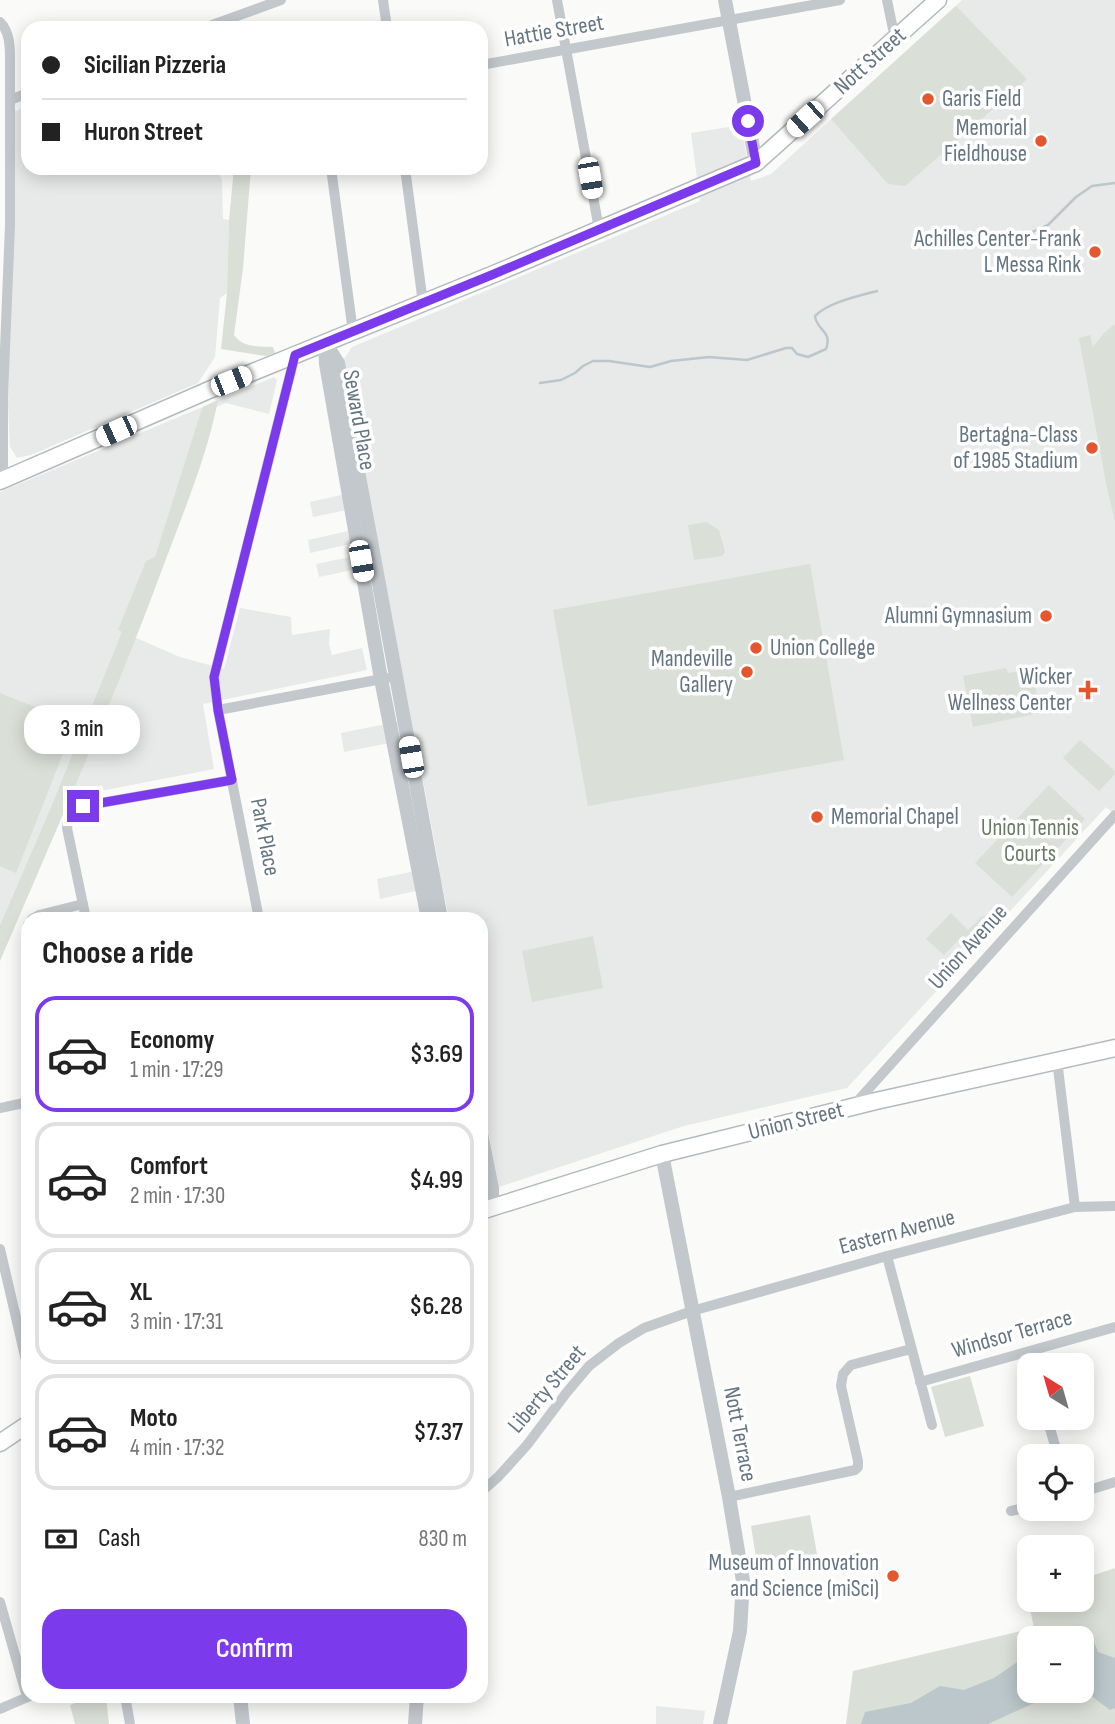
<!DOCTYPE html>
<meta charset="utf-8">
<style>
:root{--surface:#fff;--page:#f6f6f6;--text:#222;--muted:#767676;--line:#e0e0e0;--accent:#7c3aed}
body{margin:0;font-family:"Sofia Sans Condensed",sans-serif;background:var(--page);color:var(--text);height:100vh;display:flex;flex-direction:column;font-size:26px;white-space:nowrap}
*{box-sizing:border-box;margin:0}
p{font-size:23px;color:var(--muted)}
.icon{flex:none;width:38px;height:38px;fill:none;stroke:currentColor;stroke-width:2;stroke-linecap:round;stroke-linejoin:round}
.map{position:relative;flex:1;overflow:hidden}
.details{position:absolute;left:21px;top:912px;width:467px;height:791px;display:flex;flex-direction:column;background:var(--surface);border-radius:21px;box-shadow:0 4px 18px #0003}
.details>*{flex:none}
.hud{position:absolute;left:21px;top:21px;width:467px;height:154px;border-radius:21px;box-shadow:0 4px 18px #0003;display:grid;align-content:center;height:154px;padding:0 21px;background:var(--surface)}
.needle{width:46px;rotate:323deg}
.controls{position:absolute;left:1017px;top:1353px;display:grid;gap:14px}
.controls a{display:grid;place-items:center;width:77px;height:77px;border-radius:14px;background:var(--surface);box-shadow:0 4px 18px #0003;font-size:35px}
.end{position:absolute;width:32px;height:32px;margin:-16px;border:9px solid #7c3aed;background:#fff;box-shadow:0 0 0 4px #fff}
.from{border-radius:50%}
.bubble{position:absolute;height:49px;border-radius:21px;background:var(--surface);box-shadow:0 4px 18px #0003;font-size:23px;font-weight:600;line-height:49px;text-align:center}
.car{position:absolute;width:21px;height:42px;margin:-21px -10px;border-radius:9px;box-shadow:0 0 5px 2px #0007;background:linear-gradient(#fff 24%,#345 0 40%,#fff 0 76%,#345 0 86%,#fff 0)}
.hud b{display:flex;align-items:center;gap:24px;height:66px;font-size:26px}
.hud b+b{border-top:2px solid var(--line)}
.hud i{width:18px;height:18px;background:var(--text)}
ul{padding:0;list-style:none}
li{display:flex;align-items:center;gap:21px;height:116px;margin:0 14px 10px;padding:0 7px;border:4px solid var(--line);border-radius:21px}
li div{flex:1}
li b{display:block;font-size:26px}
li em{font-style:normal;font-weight:600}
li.active{border-color:var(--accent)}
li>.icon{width:63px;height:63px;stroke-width:1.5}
h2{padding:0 21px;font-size:32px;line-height:84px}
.pay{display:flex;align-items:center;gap:18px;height:77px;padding:0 21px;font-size:26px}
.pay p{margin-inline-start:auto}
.button{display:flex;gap:14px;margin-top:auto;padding:14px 21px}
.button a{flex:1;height:80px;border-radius:21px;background:var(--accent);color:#fff;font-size:28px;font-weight:600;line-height:80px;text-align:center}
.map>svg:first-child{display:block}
</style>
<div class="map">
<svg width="1115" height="1724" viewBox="0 0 1115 1724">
<rect width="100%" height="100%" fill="#fafaf8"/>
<g fill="#e8e9e9">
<polygon points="962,0 1115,0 1115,815 1106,807 847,1088 684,1126 499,1187 481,1093 481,919 428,919 448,914 442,885 380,899 377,879 439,866 415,738 344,752 341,733 411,719 382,564 319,577 316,564 379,551 377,538 310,553 308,540 375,525 371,505 313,517 310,502 368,489 344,359 352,347 700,201 691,133 741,125 751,181 771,174"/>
<polygon points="28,106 28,168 216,168 222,180 223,219 229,220 227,293 220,298 215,357 198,383 31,455 17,458 10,447 8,406 15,111"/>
<polygon points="274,377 277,380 269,414 226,403 200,414 155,558 118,630 180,657 224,669 240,608 291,617 292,635 330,629 329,644 332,655 362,648 367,670 203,704 214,769 54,800 0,925 0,492"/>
<polygon points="656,1706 705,1711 703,1724 656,1724"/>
</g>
<g fill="#dadfd7" fill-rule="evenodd">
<polygon points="956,6 1027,79 905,186 888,184 831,119"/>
<path d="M234,168H251L243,268L234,335C243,348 258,346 273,347L275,353L266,356L221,349L227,293L229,220Z"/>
<polygon points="1115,324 1115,521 1107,488 1079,338 1090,335 1093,347 1105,332"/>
<path d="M218,400C207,457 183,513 163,567C114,700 56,830 0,961V925L54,800L122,632L118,630L146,561L155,557L200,414L203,407Z"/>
<polygon points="706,522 719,530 725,552 722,556 694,560 688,525"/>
<polygon points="810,564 844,760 588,806 553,610"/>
<polygon points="1006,668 1008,673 1032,668 1040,713 973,727 963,676"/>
<polygon points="0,693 75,723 16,873 0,866"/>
<polygon points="1080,740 1115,771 1115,774 1099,791 1063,758"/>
<polygon points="1049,785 1085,819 1012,897 975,863"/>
<polygon points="951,913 968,930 984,915 993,925 972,946 962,936 944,955 926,939"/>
<polygon points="593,936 603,988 532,1002 522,951"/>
<polygon points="970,1376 984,1426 945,1437 931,1387"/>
<polygon points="810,1515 817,1554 757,1564 751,1526"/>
<path d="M1115,1568V1724H846L853,1671L1034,1628L1026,1590H1029V1600H1082V1579ZM1029,1638H1082V1690H1029Z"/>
<polygon points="93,1696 106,1696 109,1724 75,1724 70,1705"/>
</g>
<g fill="#bbc7cb">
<polygon points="1082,1639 1094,1642 1098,1652 1115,1658 1115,1708 1110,1710 1086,1692 1082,1690"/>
<polygon points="1029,1654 1029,1690 1054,1691 1032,1704 988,1724 861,1724 865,1712 911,1703 940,1686 964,1690 994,1678"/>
</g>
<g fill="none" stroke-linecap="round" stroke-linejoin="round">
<g stroke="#bbc7cb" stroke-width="2.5">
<polyline points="1021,237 1048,225 1076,197 1092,186 1115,183"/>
<path d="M540,383L561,380L575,373L583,366L593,361H609L650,367L671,361L709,357L747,360L786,348H792L797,354L808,357L826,349C833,331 816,330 815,316C829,302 859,296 877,291"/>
</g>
<defs>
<g id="secondary">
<polyline points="0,481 209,390 494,274 756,163 938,0"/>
<polyline points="481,1211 662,1154 876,1101 1115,1048"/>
<polyline points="0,1443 28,1424"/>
</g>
</defs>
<use href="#secondary" stroke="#b3babf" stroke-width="19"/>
<g stroke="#c3c8cc" stroke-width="10">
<polyline points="383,0 387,28"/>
<polyline points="557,0 599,229"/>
<polyline points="887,0 895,39"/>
<path d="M0,22C10,32 10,47 10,60V225L3,398V480"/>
<polyline points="204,28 281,0"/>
<polyline points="481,65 840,0"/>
<polyline points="10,100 28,93"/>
<polyline points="331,168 353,332"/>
<polyline points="405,168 423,303"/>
<polyline points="218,710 387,678"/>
<polyline points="32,919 39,915 83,904"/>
<polyline points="86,919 67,828 69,814 83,806 232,780"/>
<polyline points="259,919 218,710 214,677 295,355"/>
<polyline points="28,925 26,935 28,943"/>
<polyline points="1057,1060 1075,1207"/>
<polyline points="854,1105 1115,815"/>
<polyline points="0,1108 28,1102"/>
<polyline points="0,1249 28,1369"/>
<polyline points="887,1256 932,1425"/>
<polyline points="920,1382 1115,1327"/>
<polyline points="1047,1418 1058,1456"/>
<polyline points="481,1492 498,1477 527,1445 567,1392 589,1366 619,1343 644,1328 692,1311 887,1256 1075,1207 1115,1206"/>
<polyline points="1082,1492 1115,1482"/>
<polyline points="729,1497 855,1470 858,1467 858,1461 841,1386 843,1374 851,1365 911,1349"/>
<polyline points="1011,1511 1029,1507"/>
<polyline points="0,1602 27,1697"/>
<polyline points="125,1696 130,1724"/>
<polyline points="0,1709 30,1696"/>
</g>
<g stroke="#c3c8cc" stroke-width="14">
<polyline points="725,0 756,163"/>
<polyline points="325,343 338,363 441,919"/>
<polyline points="325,344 326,364 381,679 428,919"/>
<polyline points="481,1133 492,1188 492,1207"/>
<polyline points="662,1154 729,1497 743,1581 740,1631 720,1724"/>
<polyline points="240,1696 243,1724"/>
<polyline points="415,1724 417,1696"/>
</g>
<use href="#secondary" stroke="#fff" stroke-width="16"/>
</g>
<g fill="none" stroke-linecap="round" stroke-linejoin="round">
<polyline stroke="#7c3aed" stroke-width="9" points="83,806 232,780 218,710 214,677 295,355 494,274 756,163 748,121"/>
</g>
<g fill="#e4572e" stroke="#fff" stroke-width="2.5">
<circle cx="928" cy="99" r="7"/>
<circle cx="1041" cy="141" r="7"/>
<circle cx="1095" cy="252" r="7"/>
<circle cx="1092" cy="448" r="7"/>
<circle cx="1046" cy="616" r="7"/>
<circle cx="756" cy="648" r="7"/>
<circle cx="747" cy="672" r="7"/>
<path d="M1084.5 679.5h7v7h7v7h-7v7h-7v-7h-7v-7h7z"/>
<circle cx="817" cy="817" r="7"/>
<circle cx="893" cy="1576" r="7"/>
</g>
<g text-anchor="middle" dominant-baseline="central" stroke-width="7" stroke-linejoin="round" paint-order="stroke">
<g font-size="23" fill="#657683" stroke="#fff">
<text transform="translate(554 31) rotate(-10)">Hattie Street</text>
<text transform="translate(870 61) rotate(-42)">Nott Street</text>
<text transform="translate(359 420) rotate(80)">Seward Place</text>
<text transform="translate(265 837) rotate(79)">Park Place</text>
<text transform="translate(968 947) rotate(-48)">Union Avenue</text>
<text transform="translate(796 1121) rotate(-14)">Union Street</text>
<text transform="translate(897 1232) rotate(-15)">Eastern Avenue</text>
<text transform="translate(1012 1334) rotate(-16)">Windsor Terrace</text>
<text transform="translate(547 1389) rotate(-50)">Liberty Street</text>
<text transform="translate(740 1434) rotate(79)">Nott Terrace</text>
</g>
<g font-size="23" fill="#657683" stroke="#fff" text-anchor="end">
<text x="942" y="99" text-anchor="start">Garis Field</text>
<text x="1027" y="128">Memorial<tspan x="1027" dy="26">Fieldhouse</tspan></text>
<text x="1081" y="239">Achilles Center-Frank<tspan x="1081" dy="26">L Messa Rink</tspan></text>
<text x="1078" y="435">Bertagna-Class<tspan x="1078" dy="26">of 1985 Stadium</tspan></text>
<text x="1032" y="616">Alumni Gymnasium</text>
<text x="770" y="648" text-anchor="start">Union College</text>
<text x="733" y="659">Mandeville<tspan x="733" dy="26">Gallery</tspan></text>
<text x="1072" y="677">Wicker<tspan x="1072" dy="26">Wellness Center</tspan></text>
<text x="831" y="817" text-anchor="start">Memorial Chapel</text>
<text x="879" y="1563">Museum of Innovation<tspan x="879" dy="26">and Science (miSci)</tspan></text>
</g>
<g font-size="23" fill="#687a64" stroke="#fff">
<text x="1030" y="828">Union Tennis<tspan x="1030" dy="26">Courts</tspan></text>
</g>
</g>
</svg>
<div class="controls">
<a><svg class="needle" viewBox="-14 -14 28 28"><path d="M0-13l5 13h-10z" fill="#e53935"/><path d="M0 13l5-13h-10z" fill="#767676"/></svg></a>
<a><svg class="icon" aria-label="locate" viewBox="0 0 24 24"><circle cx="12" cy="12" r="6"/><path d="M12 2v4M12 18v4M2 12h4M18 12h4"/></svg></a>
<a>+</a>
<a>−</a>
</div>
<i class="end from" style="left:748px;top:121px"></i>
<i class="end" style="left:83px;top:806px"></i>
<div class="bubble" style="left:24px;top:705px;width:116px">3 min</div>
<i class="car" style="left:805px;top:119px;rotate:228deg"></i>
<i class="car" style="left:590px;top:178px;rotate:170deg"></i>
<i class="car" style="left:231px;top:381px;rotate:68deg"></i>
<i class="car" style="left:116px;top:431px;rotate:246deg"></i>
<i class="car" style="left:361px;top:561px;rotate:170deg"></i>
<i class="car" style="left:411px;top:757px;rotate:350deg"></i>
<div class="hud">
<b><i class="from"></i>Sicilian Pizzeria</b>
<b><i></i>Huron Street</b>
</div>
<section class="details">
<h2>Choose a ride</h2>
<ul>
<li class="active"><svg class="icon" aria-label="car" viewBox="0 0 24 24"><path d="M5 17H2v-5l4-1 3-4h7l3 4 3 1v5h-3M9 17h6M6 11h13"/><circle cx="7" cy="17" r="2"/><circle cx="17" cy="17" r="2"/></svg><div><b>Economy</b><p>1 min · 17:29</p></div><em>$3.69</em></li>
<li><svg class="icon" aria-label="car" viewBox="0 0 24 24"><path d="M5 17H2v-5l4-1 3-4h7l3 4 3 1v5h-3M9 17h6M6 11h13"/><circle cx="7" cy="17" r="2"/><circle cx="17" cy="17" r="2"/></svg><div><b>Comfort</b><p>2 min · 17:30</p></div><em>$4.99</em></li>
<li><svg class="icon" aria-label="car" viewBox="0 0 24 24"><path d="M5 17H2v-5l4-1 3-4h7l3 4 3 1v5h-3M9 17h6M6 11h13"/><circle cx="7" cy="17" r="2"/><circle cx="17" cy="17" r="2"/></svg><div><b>XL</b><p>3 min · 17:31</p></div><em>$6.28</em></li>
<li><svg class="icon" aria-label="car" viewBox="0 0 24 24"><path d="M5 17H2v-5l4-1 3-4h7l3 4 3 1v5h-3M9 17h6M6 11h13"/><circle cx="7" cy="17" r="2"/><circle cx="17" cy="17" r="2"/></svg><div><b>Moto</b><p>4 min · 17:32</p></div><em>$7.37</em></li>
</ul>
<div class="pay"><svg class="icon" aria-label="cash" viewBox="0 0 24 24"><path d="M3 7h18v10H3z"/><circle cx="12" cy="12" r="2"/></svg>Cash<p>830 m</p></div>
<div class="button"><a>Confirm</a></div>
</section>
</div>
